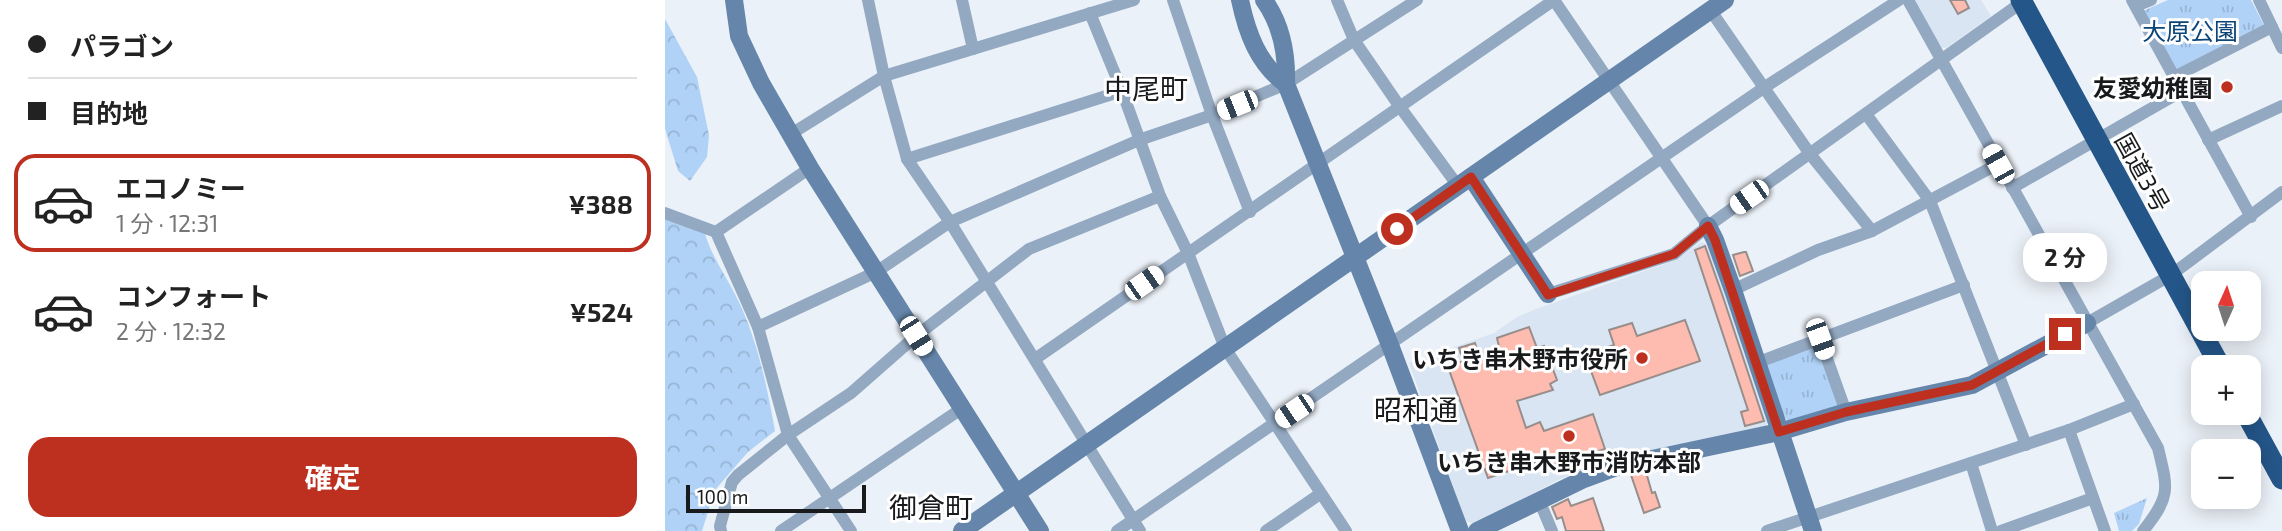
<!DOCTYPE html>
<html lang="ja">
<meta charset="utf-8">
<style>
:root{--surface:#fff;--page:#f6f6f6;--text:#222;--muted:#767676;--line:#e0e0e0;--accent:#bd3020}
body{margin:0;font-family:"Exo 2","Noto Sans JP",sans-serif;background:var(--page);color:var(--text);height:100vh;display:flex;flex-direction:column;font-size:26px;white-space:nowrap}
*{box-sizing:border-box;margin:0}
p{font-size:23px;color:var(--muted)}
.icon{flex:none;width:38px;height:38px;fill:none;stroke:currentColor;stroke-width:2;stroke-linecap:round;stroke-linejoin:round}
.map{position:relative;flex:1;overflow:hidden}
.side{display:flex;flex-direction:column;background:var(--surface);width:665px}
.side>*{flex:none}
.banner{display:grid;align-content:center;height:154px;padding:0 28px;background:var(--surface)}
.needle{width:46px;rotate:3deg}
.buttons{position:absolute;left:1526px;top:271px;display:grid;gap:14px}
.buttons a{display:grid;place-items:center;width:70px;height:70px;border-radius:14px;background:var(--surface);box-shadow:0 4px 18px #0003;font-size:35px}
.scale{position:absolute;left:21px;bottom:18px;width:180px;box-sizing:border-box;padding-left:7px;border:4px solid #181a1c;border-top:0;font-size:19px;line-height:24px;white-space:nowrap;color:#181a1c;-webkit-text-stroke:5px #fefefe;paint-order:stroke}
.end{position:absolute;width:32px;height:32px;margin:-16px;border:9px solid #bd3020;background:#fff;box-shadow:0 0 0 4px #fff}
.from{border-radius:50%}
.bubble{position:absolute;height:49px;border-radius:21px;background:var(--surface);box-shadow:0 4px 18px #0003;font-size:23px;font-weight:700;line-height:49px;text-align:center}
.car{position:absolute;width:21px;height:42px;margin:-21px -10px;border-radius:9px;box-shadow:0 0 5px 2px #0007;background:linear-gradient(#fff 24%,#345 0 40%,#fff 0 76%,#345 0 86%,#fff 0)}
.banner b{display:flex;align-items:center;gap:24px;height:66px;font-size:26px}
.banner b+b{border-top:2px solid var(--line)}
.banner i{width:18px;height:18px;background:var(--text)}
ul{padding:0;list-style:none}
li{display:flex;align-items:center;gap:21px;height:98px;margin:0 14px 10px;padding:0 14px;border:4px solid transparent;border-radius:21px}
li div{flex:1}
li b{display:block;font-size:26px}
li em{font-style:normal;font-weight:700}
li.on{border-color:var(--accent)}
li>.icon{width:63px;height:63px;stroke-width:1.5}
.button{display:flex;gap:14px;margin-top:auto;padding:14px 28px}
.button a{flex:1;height:80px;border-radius:21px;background:var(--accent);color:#fff;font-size:28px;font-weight:700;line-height:80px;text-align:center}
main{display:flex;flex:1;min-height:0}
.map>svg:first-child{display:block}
</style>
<main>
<section class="side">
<div class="banner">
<b><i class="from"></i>パラゴン</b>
<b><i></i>目的地</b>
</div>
<ul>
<li class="on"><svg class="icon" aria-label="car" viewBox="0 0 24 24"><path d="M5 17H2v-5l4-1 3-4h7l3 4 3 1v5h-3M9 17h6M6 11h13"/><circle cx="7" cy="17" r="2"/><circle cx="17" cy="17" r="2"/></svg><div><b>エコノミー</b><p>1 分 · 12:31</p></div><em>¥388</em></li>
<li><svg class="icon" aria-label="car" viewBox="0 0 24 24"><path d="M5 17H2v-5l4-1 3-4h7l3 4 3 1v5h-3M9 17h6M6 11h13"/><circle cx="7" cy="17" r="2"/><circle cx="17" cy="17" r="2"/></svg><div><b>コンフォート</b><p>2 分 · 12:32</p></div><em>¥524</em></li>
</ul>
<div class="button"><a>確定</a></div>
</section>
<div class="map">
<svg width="1617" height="531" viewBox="0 0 1617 531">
<defs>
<pattern id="forest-crowns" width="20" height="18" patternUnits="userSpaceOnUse" patternTransform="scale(1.75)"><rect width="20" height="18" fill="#b0d2f7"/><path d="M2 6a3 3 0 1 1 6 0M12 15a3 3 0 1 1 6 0" fill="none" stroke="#97b4d3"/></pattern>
<pattern id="park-tufts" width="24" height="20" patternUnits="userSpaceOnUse" patternTransform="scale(1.75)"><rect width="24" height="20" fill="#b0d2f7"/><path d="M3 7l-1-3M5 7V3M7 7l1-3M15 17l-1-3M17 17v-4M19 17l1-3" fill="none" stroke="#97b4d3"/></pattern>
</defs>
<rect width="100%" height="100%" fill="#ebf1f8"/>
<g fill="#d9e5f2">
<polygon points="1248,0 1316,0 1326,16 1281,48 1273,47"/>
<polygon points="1036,242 1044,245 1103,422 1101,426 938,462 891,481 810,525 800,520 744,363 829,333 852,317 871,309 1011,260"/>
</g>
<g fill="url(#forest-crowns)">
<polygon points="0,19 32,77 44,135 42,157 25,181 13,171 0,129"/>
<path d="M0,214L38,226C44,254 61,275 73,300C93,342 102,386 110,431L83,452L50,490L37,531H0Z"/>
</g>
<g fill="url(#park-tufts)">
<polygon points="1503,0 1586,0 1599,25 1512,70 1478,11"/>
<polygon points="1147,347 1154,349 1174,404 1172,409 1123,421 1116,414 1100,369 1103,363"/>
<polygon points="1482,498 1474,524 1467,531 1454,531 1449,513"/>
</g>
<g fill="#febcb0" stroke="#978e8c" stroke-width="2">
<polygon points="1285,0 1300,0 1304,8 1293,14"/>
<polygon points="1040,246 1057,294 1099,421 1080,426 1076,412 1083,410 1030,250"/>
<polygon points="1079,252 1081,252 1088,271 1075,276 1068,255"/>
<polygon points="1020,320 1035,361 935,395 920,355 949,345 944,330 967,323 972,336"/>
<polygon points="864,327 872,348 879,346 892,380 885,384 888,390 852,401 861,428 875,422 879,431 928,414 940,449 884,466 883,464 879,465 877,460 823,478 783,367 798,361 794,348 810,343 815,359 835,351 832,338"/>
<polygon points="981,472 987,493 990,492 995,507 979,513 966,475"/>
<polygon points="928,498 939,531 901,531 897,517 892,519 887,507 903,499 906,506"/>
</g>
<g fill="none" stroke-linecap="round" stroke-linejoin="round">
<g stroke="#93a9c2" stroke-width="12">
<polyline points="203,0 219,76 242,159 285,222 475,531"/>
<polyline points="297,0 308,49"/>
<polyline points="508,0 547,115 585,212"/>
<polyline points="672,0 689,40 735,107 793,186"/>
<polyline points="889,0 1043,226"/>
<path d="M1243,0L1493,448C1503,489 1506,496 1478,531"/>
<polyline points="1467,0 1586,217"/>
<polyline points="1594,0 1617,48"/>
<polyline points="1471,6 1486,0"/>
<polyline points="1046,11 1145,154 1207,231"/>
<polyline points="425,13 457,91 495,196 523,253 560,348 681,531"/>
<polyline points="1509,77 1607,27"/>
<polyline points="1201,114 1265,201 1361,445"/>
<polyline points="126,134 219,76 469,0"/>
<polyline points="1543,140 1617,106"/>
<polyline points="242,159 457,91"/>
<polyline points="1347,188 1517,91"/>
<polyline points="0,213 51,232 93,327 123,435 186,531"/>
<polyline points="51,232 145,168"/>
<polyline points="1068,290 1153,250 1207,231 1333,164"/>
<polyline points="883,294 1009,254 1043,226 1360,0"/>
<polyline points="1422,323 1506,275 1617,192"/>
<polyline points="93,327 211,272 285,222 474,140 547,115 621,84 752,0"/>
<polyline points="1155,339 1181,412"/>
<polyline points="370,359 889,0"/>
<polyline points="1091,363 1299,285"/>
<polyline points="1404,430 1440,531"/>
<polyline points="1306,463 1327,531"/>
<polyline points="874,500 887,531"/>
<polyline points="56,531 55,526 67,482 73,475 123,435 186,393 251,336 364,249 495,196"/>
<polyline points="116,531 296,409"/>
<polyline points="452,531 1100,87 1234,0"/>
<polyline points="601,531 655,494"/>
<polyline points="1102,531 1404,430 1469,404"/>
<polyline points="1336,531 1428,498"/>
</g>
<g stroke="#6586aa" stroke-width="18">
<polyline points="69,0 74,36 96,83 145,168 375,531"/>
<path d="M575,0C582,33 593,64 621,84"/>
<path d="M599,0C616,24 622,55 621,84L725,345L795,531"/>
<polyline points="806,177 883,294"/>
<polyline points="1043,226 1050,240 1068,290 1148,531"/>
<polyline points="297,531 1060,0"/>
<polyline points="812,531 919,479 954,466 1114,432 1181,412 1307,385 1422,323"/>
</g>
<g stroke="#245689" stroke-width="21">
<polyline points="1356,0 1556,368"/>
<polyline points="1581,413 1617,479"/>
</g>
</g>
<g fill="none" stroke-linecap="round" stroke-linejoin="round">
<polyline stroke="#bd3020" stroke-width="9" points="732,229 806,177 883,295 1009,254 1043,226 1050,240 1114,432 1181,412 1307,385 1400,334"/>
</g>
<g fill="#bd3020" stroke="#fefefe" stroke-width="2.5">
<circle cx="1562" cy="87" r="7"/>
<circle cx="977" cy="358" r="7"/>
<circle cx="904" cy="436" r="7"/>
</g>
<g text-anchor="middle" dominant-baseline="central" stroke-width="6" stroke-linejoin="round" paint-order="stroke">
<g font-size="24" fill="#0b4477" stroke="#fefefe">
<text x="1525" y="30">大原公園</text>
</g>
<g font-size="24" font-weight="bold" fill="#181a1c" stroke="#fefefe" text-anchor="end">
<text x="1548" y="87">友愛幼稚園</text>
<text x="963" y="358">いちき串木野市役所</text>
<text x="904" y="461" text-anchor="middle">いちき串木野市消防本部</text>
</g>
<g font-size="24" fill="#181a1c" stroke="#fefefe">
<text transform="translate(1478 172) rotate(61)">国道3号</text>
</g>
<g font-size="28" fill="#181a1c" stroke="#fefefe">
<text x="481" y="88">中尾町</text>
<text x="751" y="409">昭和通</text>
<text x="266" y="507">御倉町</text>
</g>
</g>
</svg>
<div class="buttons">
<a><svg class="needle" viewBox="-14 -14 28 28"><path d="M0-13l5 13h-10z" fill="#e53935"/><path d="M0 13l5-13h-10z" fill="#767676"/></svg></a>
<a>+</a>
<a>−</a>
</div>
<div class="scale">100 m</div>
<i class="end from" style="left:732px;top:229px"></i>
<i class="end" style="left:1400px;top:334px"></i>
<div class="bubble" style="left:1358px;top:233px;width:84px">2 分</div>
<i class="car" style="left:572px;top:105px;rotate:248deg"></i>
<i class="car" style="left:1333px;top:164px;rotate:331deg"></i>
<i class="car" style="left:1084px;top:197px;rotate:235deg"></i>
<i class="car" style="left:479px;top:283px;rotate:55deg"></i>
<i class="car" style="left:251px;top:336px;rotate:148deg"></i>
<i class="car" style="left:1155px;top:339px;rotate:160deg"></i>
<i class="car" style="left:629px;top:411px;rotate:236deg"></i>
</div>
</main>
